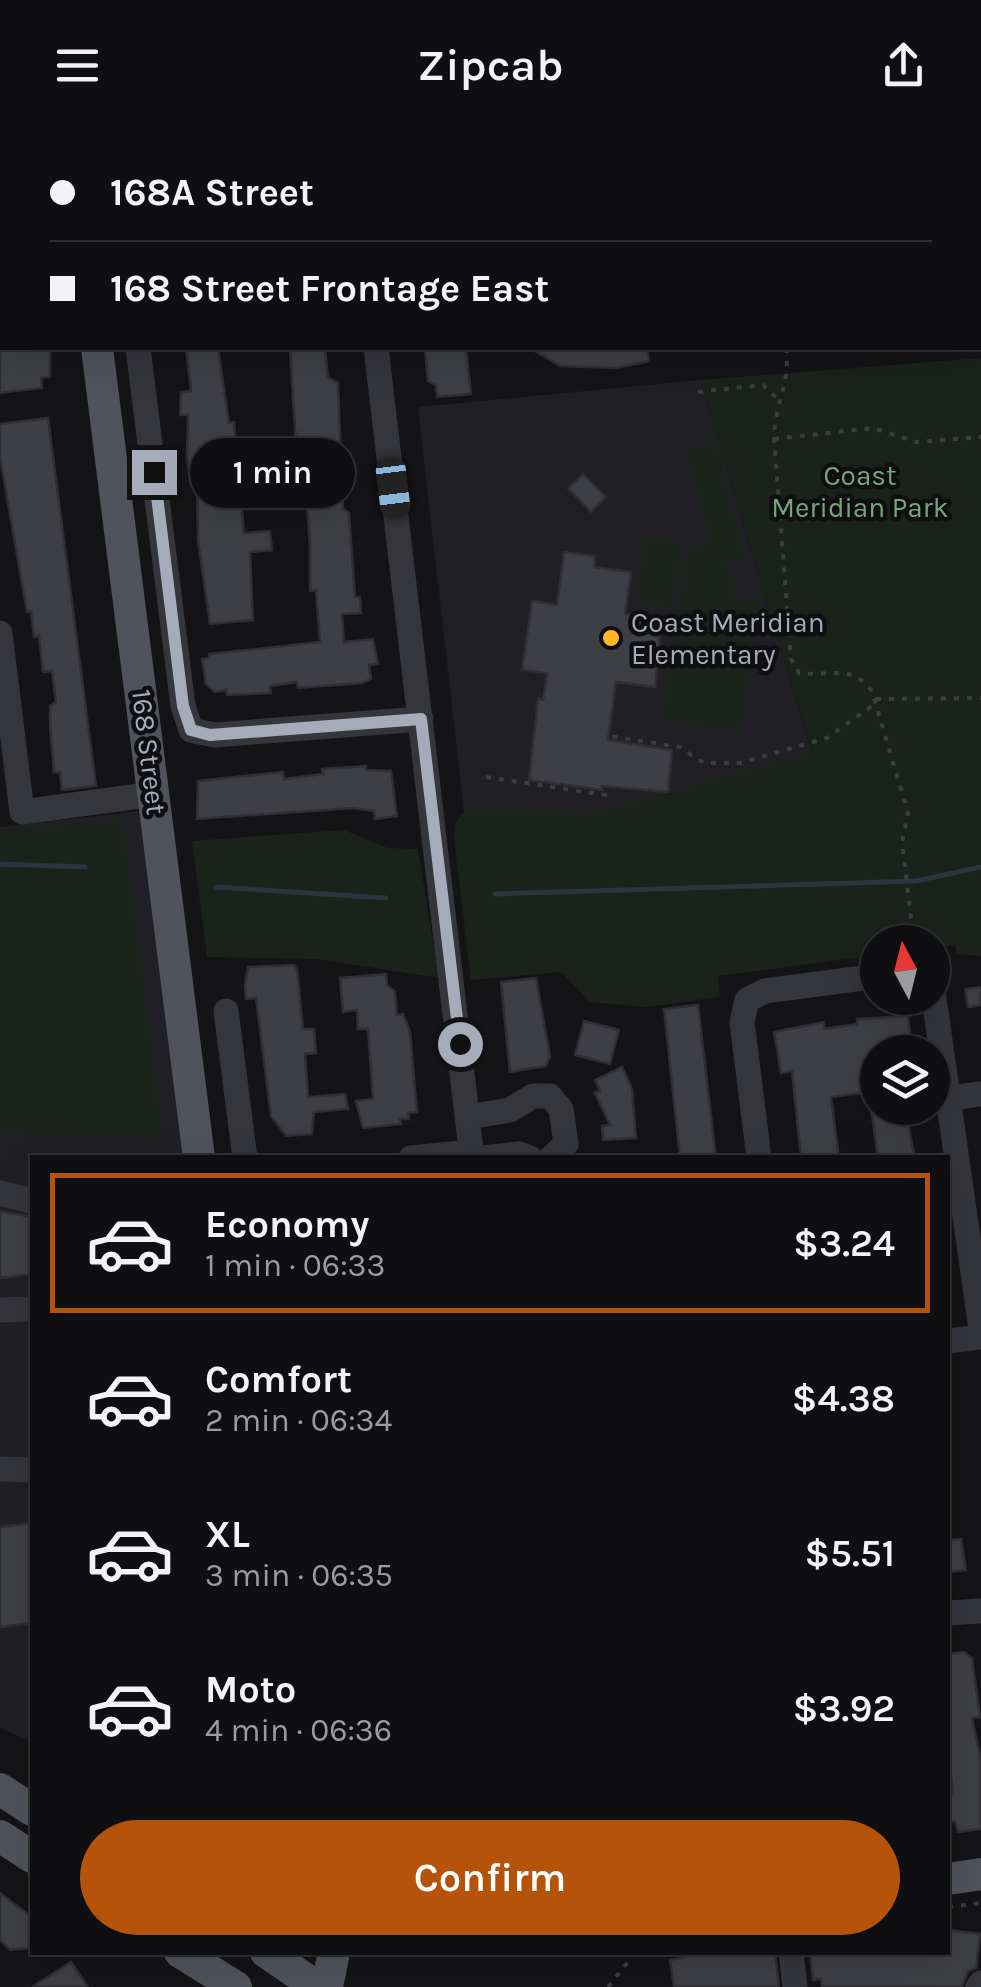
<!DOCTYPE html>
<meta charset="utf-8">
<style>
:root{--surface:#0f0f11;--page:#1d1d1f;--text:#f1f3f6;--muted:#9b9c9f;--line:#2f2f31;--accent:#b45309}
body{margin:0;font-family:Karla,sans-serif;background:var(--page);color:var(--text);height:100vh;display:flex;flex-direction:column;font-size:38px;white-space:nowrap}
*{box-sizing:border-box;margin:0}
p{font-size:32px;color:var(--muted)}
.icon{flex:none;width:55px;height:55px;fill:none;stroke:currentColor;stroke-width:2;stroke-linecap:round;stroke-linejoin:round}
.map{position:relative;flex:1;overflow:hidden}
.drawer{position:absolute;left:30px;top:1025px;width:920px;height:800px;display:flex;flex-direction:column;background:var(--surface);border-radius:0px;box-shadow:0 10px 40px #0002,0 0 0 2px var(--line)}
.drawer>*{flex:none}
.top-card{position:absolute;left:0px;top:0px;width:982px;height:220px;box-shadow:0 10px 40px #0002,0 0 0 2px var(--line);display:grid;align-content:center;height:220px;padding:0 50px;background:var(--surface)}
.needle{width:65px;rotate:353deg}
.fabs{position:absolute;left:860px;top:795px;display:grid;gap:20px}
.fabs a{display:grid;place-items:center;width:90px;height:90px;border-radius:50%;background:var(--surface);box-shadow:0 10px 40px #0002,0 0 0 2px var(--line);font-size:50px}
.end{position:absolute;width:45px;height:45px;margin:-22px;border:12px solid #a5abb8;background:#111;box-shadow:0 0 0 5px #111}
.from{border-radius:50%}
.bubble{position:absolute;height:70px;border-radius:35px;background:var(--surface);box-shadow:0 10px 40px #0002,0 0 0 2px var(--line);font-size:32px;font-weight:600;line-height:70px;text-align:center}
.car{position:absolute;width:30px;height:60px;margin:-30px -15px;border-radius:12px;box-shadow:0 0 8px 2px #0007;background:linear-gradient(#222 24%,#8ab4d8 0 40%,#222 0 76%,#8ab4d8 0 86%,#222 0)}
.top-card b{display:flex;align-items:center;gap:35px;height:95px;font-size:38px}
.top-card b+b{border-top:2px solid var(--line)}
.top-card i{width:25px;height:25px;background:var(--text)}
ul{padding:18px 0 0;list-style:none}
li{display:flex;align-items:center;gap:30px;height:140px;margin:0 20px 15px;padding:0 30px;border:5px solid transparent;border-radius:0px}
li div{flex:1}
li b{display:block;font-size:38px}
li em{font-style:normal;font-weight:600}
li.active{border-color:var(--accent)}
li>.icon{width:90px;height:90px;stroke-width:1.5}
.cta{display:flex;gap:20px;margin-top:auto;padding:20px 50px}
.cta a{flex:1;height:115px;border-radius:60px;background:var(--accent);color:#fff;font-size:40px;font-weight:600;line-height:115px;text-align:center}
header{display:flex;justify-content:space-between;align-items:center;height:130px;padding:0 50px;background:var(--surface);font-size:45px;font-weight:600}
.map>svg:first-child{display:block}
</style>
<header><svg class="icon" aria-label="menu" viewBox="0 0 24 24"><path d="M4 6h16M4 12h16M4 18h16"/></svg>Zipcab<svg class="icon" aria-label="share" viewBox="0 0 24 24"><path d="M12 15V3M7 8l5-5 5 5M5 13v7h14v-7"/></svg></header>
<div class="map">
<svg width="981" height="1857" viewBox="0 0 981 1857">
<rect width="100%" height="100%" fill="#141417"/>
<g fill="#202024">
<polygon points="700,250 842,722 472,752 418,277"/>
<polygon points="150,680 194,1027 32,1028 32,1612 0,1598 0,697"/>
</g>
<g fill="#1a221b">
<polygon points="981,228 981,826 957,824 955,815 933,818 932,812 878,812 877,825 718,846 720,867 645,877 590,872 561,842 471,850 454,710 455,693 466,679 596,683 812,621 700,250"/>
<polygon points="715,312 745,428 724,433 734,448 733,467 760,471 741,602 662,591 680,460 687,460 680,451 683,427 709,409 686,319"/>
<polygon points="644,407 682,412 672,478 636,472"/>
<polygon points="123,689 164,1010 0,1002 0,700"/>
<polygon points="344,700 388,718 418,719 439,848 317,829 207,827 192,711"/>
</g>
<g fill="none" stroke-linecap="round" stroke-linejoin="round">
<g stroke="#29343c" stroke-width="5">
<polyline points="0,734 85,737"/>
<polyline points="216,757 386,768"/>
<polyline points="495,764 916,751 981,737"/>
</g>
</g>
<g fill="#3e3f44" stroke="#2e2e33" stroke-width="2.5">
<polygon points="0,218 50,218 50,247 41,248 42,258 0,263"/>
<polygon points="186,218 218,218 229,293 234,292 244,403 270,401 272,420 250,422 253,490 210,494 198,411 197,360 191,354 187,328 188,285 180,285 181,262 191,261"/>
<polygon points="290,218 325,218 328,247 338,253 343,379 349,383 355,467 360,467 361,483 342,484 344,512 373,509 378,534 369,535 371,549 362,553 298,558 297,552 270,556 271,563 227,565 226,560 215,562 206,554 202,529 209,528 209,524 320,512 316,460 310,461 310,415 306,363 300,364 297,333"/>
<polygon points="425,218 466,218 471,264 437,267 436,255 428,251"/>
<polygon points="530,218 647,218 649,231 617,238 560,236"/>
<polygon points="48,288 96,656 62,660 60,642 54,642 50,596 50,576 56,572 52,541 43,542 39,506 34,507 31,481 27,482 0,327 0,294"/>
<polygon points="583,344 606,367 591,382 568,358"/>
<polygon points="564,422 595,426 594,437 631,442 625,484 662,489 655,557 616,552 608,610 672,620 668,662 602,656 602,660 529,650 538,569 543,570 547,543 522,540 532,471 557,475"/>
<polygon points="366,636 366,640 391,641 397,686 375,689 374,681 354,678 197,689 198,651 283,642 284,649 323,644 322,639"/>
<polygon points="293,835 297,839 303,899 314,899 316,923 305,924 308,967 345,964 348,979 314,982 312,1004 286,1006 271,986 256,868 246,869 245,855 248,837"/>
<polygon points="386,844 387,855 395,862 397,885 403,884 410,902 417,982 408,983 409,989 400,989 401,994 363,998 356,971 373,969 368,899 358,899 357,880 343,882 340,848"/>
<polygon points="536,848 550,926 546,936 510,942 501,852"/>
<polygon points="981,857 981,875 968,877 965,859"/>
<polygon points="698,875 716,1028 680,1028 664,879"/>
<polygon points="908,886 912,922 878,922 878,961 831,967 839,1028 801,1028 792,941 781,943 774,902 824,892 824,899 857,894 857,889"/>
<polygon points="584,891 619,900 610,934 575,925"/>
<polygon points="622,937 632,959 636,1008 603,1010 602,996 610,995 595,963 600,961 595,950"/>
<polygon points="871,978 905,978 914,1024 878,1028"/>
<polygon points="0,1081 32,1087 32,1144 0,1148"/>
<polygon points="32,1393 32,1493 0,1497 0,1397"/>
<polygon points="961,1409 966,1440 948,1442 948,1410"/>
<polygon points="964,1522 972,1528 980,1587 972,1588 981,1629 981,1699 958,1702 955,1691 951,1692 948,1667 953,1664 948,1621 948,1524"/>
<polygon points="0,1763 32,1787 32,1813 27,1818 10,1820 0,1810"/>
<polygon points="948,1800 980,1804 976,1838 968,1841 962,1857 822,1857 821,1849 813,1850 810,1822 948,1822"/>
<polygon points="709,1822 775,1822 779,1857 674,1857 670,1830"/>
<polygon points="71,1832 88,1857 32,1857"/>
</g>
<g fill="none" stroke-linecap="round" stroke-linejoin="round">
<g stroke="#3b3d43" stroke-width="4" stroke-dasharray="5 8" stroke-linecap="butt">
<path d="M786,218C791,253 774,274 774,309L791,529L799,543C828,547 851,533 872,561L908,683L902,713L914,812"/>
<polyline points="698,262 763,255 780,271"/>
<polyline points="774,309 873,298 916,312 981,307"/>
<polyline points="876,569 981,568"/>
<polyline points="486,647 605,665 610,606 679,617 704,633 740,633 827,608 876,573"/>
<polyline points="948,1777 981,1773"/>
<polyline points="608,1857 636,1822"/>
</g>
<g stroke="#35363c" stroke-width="25">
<polyline points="15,0 16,2"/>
<polyline points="110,0 110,2"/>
<polyline points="350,0 350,2"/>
<polyline points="873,0 873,2"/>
<polyline points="0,160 2,159"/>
<polyline points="138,218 183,576 191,600 214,605 421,589"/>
<polyline points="376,218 472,1028"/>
<polyline points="0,503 22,682 154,664"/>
<polyline points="932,854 981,1199"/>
<polyline points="226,881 245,1028"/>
<polyline points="950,968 981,964"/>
<polyline points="468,987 510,980 533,966 550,966 561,979 566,1014 551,1028"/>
<polyline points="411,1028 472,1022"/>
<polyline points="481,1028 519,1024 530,1028"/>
<polyline points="759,1028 742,892 747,870 765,861 878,846"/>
<polyline points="0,1063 32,1071"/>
<polyline points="0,1180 32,1179"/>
<polyline points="948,1211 981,1207"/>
<polyline points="0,1339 32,1340"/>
<polyline points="948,1483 981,1481"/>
<polyline points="791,1822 795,1857"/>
<polyline points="978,1857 981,1853"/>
</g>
<g stroke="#51535b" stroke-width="32">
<polyline points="68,0 68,2"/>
<polyline points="97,218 199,1028"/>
<polyline points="0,1659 32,1680"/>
<polyline points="0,1706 32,1727"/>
<polyline points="948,1749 981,1744"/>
<polyline points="180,1822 236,1857"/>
<polyline points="266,1822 317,1857"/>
<polyline points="327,1857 334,1822"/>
</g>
</g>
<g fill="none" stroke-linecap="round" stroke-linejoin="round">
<polyline stroke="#a5abb8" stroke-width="12" points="154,342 183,576 191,600 210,605 421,589 460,914"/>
</g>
<circle fill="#ffb524" stroke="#0f0f12" stroke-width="4" cx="611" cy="508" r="10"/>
<g text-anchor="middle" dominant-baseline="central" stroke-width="9" stroke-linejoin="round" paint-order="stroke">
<g font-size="28" fill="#7aa57c" stroke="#0f0f12">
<text x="860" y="345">Coast<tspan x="860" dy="32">Meridian Park</tspan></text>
</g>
<g font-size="28" fill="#a5abb8" stroke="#0f0f12" text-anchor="start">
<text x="631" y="492">Coast Meridian<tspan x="631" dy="32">Elementary</tspan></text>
</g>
<g font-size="28" fill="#a5abb8" stroke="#0f0f12">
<text transform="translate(149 622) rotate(83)">168 Street</text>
</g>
</g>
</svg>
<div class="fabs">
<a><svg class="needle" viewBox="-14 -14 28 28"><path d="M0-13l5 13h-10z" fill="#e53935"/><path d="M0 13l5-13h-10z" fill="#9b9c9f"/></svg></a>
<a><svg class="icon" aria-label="layers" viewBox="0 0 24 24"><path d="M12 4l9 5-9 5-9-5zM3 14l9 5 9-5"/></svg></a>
</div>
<i class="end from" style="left:460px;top:914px"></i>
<i class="end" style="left:154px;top:342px"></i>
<div class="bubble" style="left:190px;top:308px;width:165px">1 min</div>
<i class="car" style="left:393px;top:358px;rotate:173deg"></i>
<div class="top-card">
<b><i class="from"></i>168A Street</b>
<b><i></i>168 Street Frontage East</b>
</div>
<section class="drawer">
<ul>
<li class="active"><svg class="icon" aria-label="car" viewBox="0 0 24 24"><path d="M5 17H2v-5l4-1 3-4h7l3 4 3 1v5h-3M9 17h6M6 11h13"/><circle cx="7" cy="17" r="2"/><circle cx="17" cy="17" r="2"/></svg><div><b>Economy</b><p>1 min · 06:33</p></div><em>$3.24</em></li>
<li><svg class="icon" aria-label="car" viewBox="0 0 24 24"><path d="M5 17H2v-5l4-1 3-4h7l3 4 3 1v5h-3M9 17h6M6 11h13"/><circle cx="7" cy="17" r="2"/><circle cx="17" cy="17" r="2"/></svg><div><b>Comfort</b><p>2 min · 06:34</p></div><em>$4.38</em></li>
<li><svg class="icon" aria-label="car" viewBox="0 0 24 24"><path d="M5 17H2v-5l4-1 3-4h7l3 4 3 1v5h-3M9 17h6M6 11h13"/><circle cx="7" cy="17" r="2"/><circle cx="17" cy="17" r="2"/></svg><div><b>XL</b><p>3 min · 06:35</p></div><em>$5.51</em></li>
<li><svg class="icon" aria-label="car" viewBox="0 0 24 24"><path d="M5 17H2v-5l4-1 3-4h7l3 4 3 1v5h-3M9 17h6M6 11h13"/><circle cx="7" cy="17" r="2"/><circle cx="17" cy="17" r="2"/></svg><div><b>Moto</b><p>4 min · 06:36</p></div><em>$3.92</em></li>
</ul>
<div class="cta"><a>Confirm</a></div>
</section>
</div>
